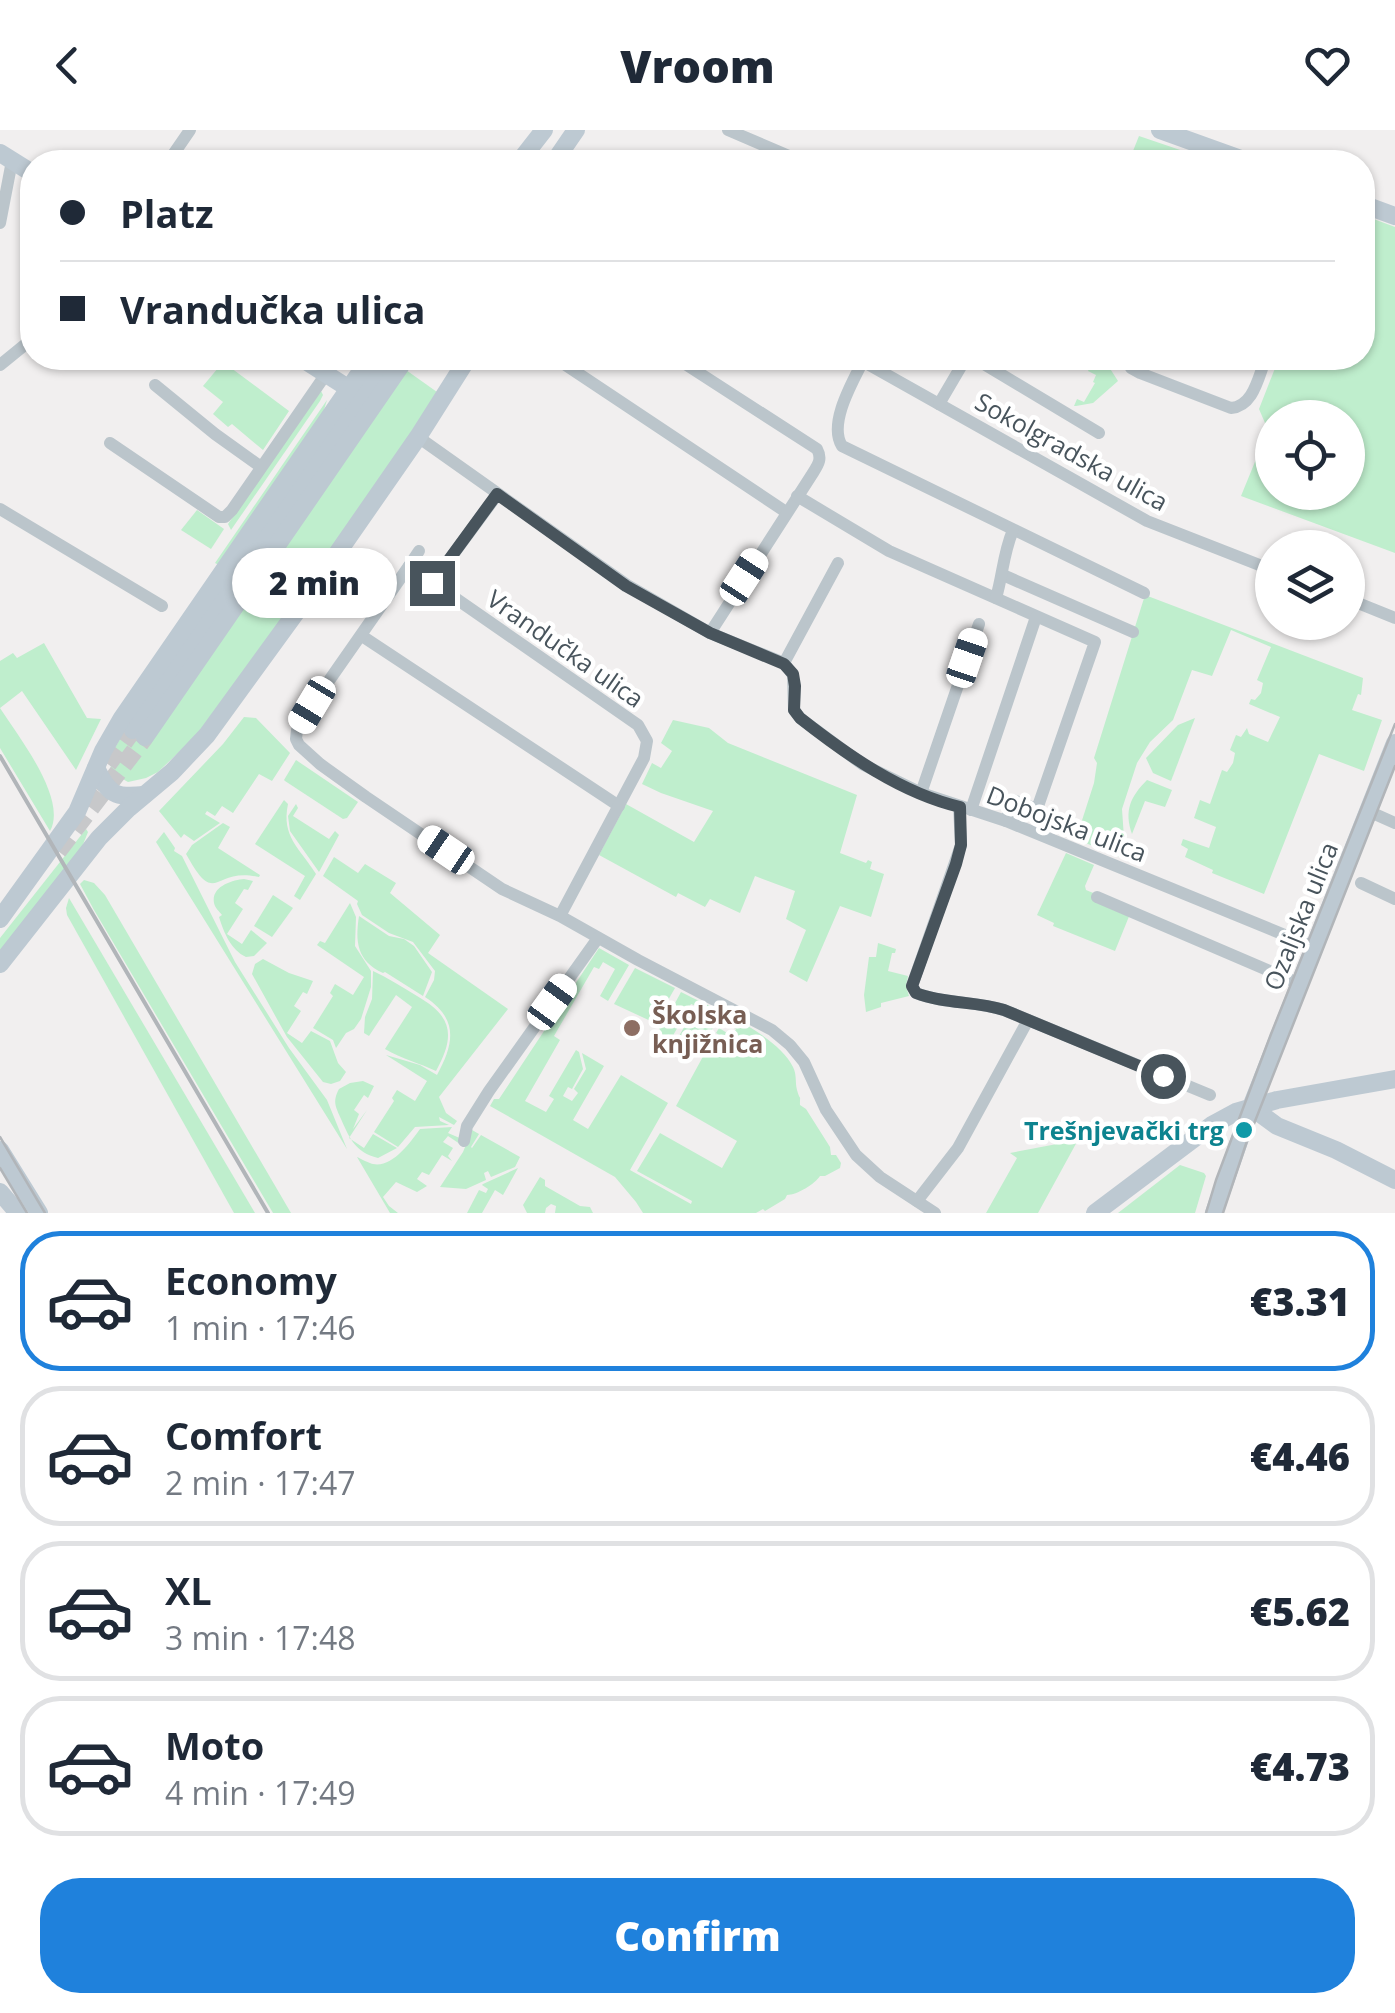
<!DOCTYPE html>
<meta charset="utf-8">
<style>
:root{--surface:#fff;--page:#f2f2f3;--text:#1f2937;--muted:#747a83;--line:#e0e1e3;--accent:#1f81dc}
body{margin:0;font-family:"Open Sans",sans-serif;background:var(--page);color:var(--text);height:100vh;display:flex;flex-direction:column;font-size:38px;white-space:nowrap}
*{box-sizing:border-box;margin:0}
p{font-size:32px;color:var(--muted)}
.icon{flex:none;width:55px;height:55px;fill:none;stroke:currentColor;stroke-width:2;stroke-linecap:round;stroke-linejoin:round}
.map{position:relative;height:1083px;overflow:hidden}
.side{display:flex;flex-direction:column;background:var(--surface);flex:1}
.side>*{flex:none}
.top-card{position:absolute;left:20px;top:20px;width:1355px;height:220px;border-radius:40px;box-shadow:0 2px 8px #0004;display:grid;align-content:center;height:220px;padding:0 40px;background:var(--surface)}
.controls{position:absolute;left:1255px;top:270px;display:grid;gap:20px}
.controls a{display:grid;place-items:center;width:110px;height:110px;border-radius:50%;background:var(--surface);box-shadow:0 2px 8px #0004;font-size:50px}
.end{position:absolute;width:45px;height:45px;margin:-22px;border:12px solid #48545c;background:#fff;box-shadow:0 0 0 5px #fff}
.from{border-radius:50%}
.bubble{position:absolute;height:70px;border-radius:35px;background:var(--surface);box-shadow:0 2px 8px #0004;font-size:32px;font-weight:800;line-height:70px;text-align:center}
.car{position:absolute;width:30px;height:60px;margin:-30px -15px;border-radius:12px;box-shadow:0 0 8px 2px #0007;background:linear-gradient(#fff 24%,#345 0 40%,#fff 0 76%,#345 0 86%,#fff 0)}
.top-card b{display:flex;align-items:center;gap:35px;height:95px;font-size:38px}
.top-card b+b{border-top:2px solid var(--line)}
.top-card i{width:25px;height:25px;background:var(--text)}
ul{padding:18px 0 0;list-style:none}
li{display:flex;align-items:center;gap:30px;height:140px;margin:0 20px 15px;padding:0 20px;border:5px solid var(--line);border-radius:40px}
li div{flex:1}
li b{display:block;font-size:38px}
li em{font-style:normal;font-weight:800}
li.selected{border-color:var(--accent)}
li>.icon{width:90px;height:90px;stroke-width:1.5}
.primary-button{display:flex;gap:20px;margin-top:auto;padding:20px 40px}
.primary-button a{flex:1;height:115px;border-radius:40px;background:var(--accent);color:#fff;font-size:40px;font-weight:800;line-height:115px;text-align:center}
header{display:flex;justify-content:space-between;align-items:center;height:130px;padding:0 40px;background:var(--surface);font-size:45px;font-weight:800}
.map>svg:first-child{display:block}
</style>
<header><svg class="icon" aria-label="back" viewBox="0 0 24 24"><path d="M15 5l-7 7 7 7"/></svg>Vroom<svg class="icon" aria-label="heart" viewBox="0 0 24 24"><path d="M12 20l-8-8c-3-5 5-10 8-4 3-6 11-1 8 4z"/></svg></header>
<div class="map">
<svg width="1395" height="1083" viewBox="0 0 1395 1083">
<rect width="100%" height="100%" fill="#f1efef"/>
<g fill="#bfeecd" fill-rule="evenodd">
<polygon points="1139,6 1189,23 1186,32 1168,32 1169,28 1148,20 1145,26 1133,21"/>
<path d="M1363,85L1395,97V423L1241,366L1268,300L1259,279L1279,228H1362ZM1272,288H1348V362H1272Z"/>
<polygon points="1083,228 1106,228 1109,237 1118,251 1093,273 1076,276 1074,276 1077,269 1084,272 1095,253 1093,252 1096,245 1088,241 1091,234"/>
<polygon points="223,232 289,281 263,320 232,294 228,297 213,284 223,272 203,256"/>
<polygon points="406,240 437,262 422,288 333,418 198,604 158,642 146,648 128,652 114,644 108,630 128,595"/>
<polygon points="321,261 323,265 320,271 231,400 228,394"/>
<polygon points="327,270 323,283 219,435 215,433"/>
<polygon points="197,380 224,399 211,419 181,400"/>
<polygon points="1145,465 1363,548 1361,565 1358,564 1352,580 1382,590 1364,641 1319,624 1264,764 1212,743 1213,740 1185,727 1188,719 1181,715 1183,709 1209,718 1216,697 1194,688 1200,670 1210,674 1222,640 1227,642 1233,633 1235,623 1230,620 1236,605 1241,607 1247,598 1249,604 1268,612 1280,587 1249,574 1251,569 1255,570 1261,563 1263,553 1257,550 1271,517 1231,500 1212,546 1192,540 1173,590 1150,612 1137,633 1122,679 1124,708 1129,711 1125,721 1133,724 1129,731 1076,709 1094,653 1097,633 1094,628"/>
<path d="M44,513L87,588L101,589L76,640L22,561L0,578C18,606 68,669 50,701L0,618V531L13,523L17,528Z"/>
<polygon points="244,587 256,588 290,623 272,651 259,644 233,683 222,676 215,686 207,681 205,684 220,693 194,711 184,704 181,708 159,681 223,614"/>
<polygon points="1195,588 1171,651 1153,643 1146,628 1178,595"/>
<polygon points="673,590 709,598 728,613 857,665 840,723 866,733 868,730 872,732 870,739 884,744 871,787 840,776 807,852 789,842 806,800 786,789 795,761 755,746 740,783 710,769 705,777 678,763 676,767 599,725 626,674 694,712 713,681 661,663 642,654 652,633 661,638 672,621 661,613"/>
<polygon points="296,630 358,672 347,688 343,689 285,651 284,650"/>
<path d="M1147,650L1172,660L1165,677L1145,671L1132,704C1124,681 1130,667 1147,650Z"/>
<path d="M284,670L288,674C281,707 300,718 316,744L300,770L294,766L305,746L255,714Z"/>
<polygon points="296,674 298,678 293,686 329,709 335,701 339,705 319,742 290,701 288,686"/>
<path d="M223,693L230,697L218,718L260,745L259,747C212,736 217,780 186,724L192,715Z"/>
<polygon points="86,699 88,702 82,717 0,823 0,808"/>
<polygon points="164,702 175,718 174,721 182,726 235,832 289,918 327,970 347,1019 156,712"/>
<polygon points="1066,723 1094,735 1085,756 1086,760 1129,778 1130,784 1115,821 1053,796 1054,793 1037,785"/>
<path d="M334,727L358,743L365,734L396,753L390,763L440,805L428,823L508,879L439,967L446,983L457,991L454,995L439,987L440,991L449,995L415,997L398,1017L374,1002L394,971L392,968L397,960L415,971L427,951L386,925L420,935L437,945C454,914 459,889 425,867L434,850L435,841L413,812L389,803L362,785L357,774L358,771L323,746Z"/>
<path d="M244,749L253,751L248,760L244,759L235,773L243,779L227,804L242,814L251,800L267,813L254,826L246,827C231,820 224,803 219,787L222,785C219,781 215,778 214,773C211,756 233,750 244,749Z"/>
<polygon points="84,750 94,753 105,765 291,1083 273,1083 94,780 80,754"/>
<polygon points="273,765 293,778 272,807 254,796"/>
<polygon points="69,768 255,1083 234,1083 67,785 66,778"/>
<polygon points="350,773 356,787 355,816 371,841 371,857 361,889 354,899 346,903 336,918 333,910 313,898 333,866 330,863 335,854 353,865 364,847 317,815 320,811 325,813"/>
<path d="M359,786L389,806L404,809L414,816L432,842L423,866L385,842L383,843C357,831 355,812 359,786Z"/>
<polygon points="878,813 896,819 895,823 892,823 888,841 908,846 906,856 909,866 881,873 881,877 866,882 864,865 869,827 876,827"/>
<path d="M599,818L629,835L608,871L600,866L615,839L603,832L599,839L594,837L554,906L560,910L525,971L546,982L554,969L549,966L576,920L579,922L583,939L572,959L568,957L563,966L572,971L578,963L574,959L586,939L582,923L604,936L573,990L588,999L621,945L668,973L630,1040L691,1074L692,1071L637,1041L660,1003L722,1038L737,1011L676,976L712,910L725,916L729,911L716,903L719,898L732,906L736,899L718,889L696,927L674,915L696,876L691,874L671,909L661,904L659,897L666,893L673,896L681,881L674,875L681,862C714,879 777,904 793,937C797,945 795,952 797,960C801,974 800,961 800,975L806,979L830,1017L831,1025H836L841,1033L840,1038L825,1046H820C815,1054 797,1065 787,1065L785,1069L765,1081L763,1079L756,1083H643L636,1072L615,1047L490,976L494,969H499Z"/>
<polygon points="263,829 289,843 313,851 307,864 303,862 294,876 301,881 287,903 302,913 311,901 330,911 338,933 346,942 340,951 331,954 323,952 287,907 252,844 255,834"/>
<polygon points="635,838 675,858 655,893 614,874"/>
<path d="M373,841C388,848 402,857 417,866C452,886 456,905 436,941C419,933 402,929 385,919L412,877L396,865L369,906L364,903L365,887L372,869Z"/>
<path d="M363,951L374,956L368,968L364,965L354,980L359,984L353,999L367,980L349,1008L364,1018L373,1004L397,1018L378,1028C355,1022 350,1009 341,989C336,977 332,972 339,959L350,953Z"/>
<path d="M452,997L448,1003L462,1009L460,1014L448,1006L443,1012L453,1018L448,1026L452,1031L442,1025L429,1045L422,1042L417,1049L427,1056L417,1062L396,1052L383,1067L389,1076L398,1083H390L357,1027C359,1028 371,1034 373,1034C392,1038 410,1013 420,999Z"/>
<polygon points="472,1000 479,1004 471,1017 472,1018 481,1005 520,1027 515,1037 491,1047 488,1041 484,1043 486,1050 466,1059 440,1057 463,1022"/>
<polygon points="1078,1010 1038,1083 986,1083 1017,1028 1010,1023"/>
<polygon points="1180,1035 1204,1043 1206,1046 1195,1083 1118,1083"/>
<polygon points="518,1038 503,1065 495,1060 482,1083 467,1083 479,1060 486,1063 488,1059 482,1055 483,1054"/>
<polygon points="540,1047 545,1050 545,1056 580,1076 590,1077 593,1083 555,1083 556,1076 551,1074 546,1078 545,1083 527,1083 523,1075"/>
</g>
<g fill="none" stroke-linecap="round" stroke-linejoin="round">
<g stroke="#c7c8ca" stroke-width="18" stroke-dasharray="18 9" stroke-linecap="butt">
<polyline points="92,656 133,600"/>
<polyline points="58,721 145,607"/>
</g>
<g stroke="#bbc5cb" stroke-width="12">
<polyline points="728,0 803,32"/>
<polyline points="168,32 190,0"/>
<polyline points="1195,32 1202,15"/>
<polyline points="0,93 12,31"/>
<polyline points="555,228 786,382"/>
<path d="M676,228L817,319C823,330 817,336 811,346L710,503"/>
<polyline points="857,228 1147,391 1272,440"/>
<polyline points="974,228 1099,303"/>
<path d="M1125,228L1131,238L1140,243L1231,278C1254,276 1258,247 1266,228"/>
<path d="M863,231C852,253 828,294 842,316L1144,463"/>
<polyline points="0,235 32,209"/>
<polyline points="155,255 215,304 261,337"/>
<polyline points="939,274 966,228"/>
<polyline points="418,307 627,455 710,503 784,533 793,545 794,580 800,588 862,634 921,663 1006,691 1314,817"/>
<polyline points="110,313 219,387 225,387 232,380 326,244"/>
<polyline points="797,366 889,421 1095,512 1037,679 1013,670 1006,691"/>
<polyline points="0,379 162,476"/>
<polyline points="409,436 419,421"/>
<polyline points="1003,445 1133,502"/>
<polyline points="432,453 497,365"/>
<path d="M996,468C1003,444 1003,424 1013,400"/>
<polyline points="1348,469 1395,488"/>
<polyline points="362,506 619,676"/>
<polyline points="784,533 838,433"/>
<polyline points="921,663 979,494"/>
<path d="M959,677L961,715L912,856L916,863C944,874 975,871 1004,880L1210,965"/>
<polyline points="971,680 1036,487"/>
<polyline points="1368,681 1395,693"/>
<polyline points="1361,753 1395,769"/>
<polyline points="1097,767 1300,854"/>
<polyline points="560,786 644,628 647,611 638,595 409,436 312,575 297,600 296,609 299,615 320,634 366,667 502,759 560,786 638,830 772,900 790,915 804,932 826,980 856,1025 880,1047 935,1083"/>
<polyline points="464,1011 467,996 489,961 598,808"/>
<polyline points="917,1071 958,1018 1028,890"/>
</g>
<g stroke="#bdc9d2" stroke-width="18">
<polyline points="1160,0 1249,32"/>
<polyline points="0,23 32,43"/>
<polyline points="519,32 544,0"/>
<polyline points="554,32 576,0"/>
<polyline points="1362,74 1395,86"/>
<polyline points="301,228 348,258"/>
<polyline points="133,600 389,228"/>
<polyline points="145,607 406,228"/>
<path d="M96,638C109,665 115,668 144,665"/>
<polyline points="0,789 77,682 103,621 122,588 370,228"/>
<polyline points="0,834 99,708 129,678 172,642 207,605 300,477 418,307 468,228"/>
<polyline points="1251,977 1277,996 1336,1020 1395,1050"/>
<polyline points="0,1020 39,1083"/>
<polyline points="0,1062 18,1083"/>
<polyline points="1095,1083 1212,995 1236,982 1277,970 1395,949"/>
<polyline points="1214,1083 1251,977 1395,613"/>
</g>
<g stroke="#b1b5b9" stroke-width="2.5">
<polyline points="0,1007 45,1083"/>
<polyline points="0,1038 27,1083"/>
<polyline points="1206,1083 1216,1050 1271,904 1395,594"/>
<polyline points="1223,1083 1246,1014 1395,636"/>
</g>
<polyline stroke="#b1b5b9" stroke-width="4" points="0,626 268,1083"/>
</g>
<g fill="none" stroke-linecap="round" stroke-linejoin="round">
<path stroke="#48545c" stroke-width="12" d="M432,453L497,364L626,456L710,503L784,534L793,544L795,556L794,580L800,588C847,625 901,663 960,677L961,715L956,734L912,856L916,863C944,874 975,871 1004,880L1163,946"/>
</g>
<circle fill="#8d6e63" stroke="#fff" stroke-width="4" cx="632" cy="898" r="10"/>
<circle fill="#0f9aa8" stroke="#fff" stroke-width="4" cx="1244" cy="1000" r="10"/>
<g text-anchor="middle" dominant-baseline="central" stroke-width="9" stroke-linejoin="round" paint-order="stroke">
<g font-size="25" fill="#48545c" stroke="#fff">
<text transform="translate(1072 321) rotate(29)">Sokolgradska ulica</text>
<text transform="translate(566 518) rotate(35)">Vrandučka ulica</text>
<text transform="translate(1067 693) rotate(21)">Dobojska ulica</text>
<text transform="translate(1300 786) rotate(-68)">Ozaljska ulica</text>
</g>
<g font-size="25" font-weight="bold" fill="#785e54" stroke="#fff" text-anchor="start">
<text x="652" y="884">Školska<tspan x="652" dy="29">knjižnica</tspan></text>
</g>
<g font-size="25" font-weight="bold" fill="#0d838f" stroke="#fff" text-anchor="end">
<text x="1224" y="1000">Trešnjevački trg</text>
</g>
</g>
</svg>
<div class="controls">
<a><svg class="icon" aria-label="locate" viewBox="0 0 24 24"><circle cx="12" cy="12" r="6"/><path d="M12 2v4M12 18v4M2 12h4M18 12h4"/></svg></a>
<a><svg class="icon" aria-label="layers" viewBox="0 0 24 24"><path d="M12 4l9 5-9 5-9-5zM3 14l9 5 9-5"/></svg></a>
</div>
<i class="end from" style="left:1163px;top:946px"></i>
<i class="end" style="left:432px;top:453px"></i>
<div class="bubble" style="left:232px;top:418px;width:165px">2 min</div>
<i class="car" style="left:744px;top:447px;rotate:33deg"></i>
<i class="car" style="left:967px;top:528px;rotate:19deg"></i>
<i class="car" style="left:312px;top:575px;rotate:211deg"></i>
<i class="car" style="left:446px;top:720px;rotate:304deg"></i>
<i class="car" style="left:552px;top:872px;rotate:36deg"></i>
<div class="top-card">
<b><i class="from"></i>Platz</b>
<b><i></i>Vrandučka ulica</b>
</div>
</div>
<section class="side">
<ul>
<li class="selected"><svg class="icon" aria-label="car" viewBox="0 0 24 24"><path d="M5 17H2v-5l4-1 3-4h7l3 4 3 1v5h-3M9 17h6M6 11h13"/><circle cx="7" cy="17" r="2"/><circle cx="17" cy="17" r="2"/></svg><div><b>Economy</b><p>1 min · 17:46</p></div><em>€3.31</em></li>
<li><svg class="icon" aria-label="car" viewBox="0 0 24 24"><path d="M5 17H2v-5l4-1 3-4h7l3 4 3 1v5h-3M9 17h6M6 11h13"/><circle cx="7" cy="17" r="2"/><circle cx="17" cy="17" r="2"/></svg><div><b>Comfort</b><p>2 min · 17:47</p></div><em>€4.46</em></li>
<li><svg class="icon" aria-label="car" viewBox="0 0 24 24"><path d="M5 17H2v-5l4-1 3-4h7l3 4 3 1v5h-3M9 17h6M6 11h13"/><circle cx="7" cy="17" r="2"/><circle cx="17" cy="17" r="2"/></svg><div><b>XL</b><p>3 min · 17:48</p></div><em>€5.62</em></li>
<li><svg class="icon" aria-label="car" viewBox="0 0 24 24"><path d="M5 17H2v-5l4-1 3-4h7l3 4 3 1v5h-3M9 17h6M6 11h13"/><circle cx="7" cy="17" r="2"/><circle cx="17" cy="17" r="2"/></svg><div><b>Moto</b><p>4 min · 17:49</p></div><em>€4.73</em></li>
</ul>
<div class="primary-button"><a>Confirm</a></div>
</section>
